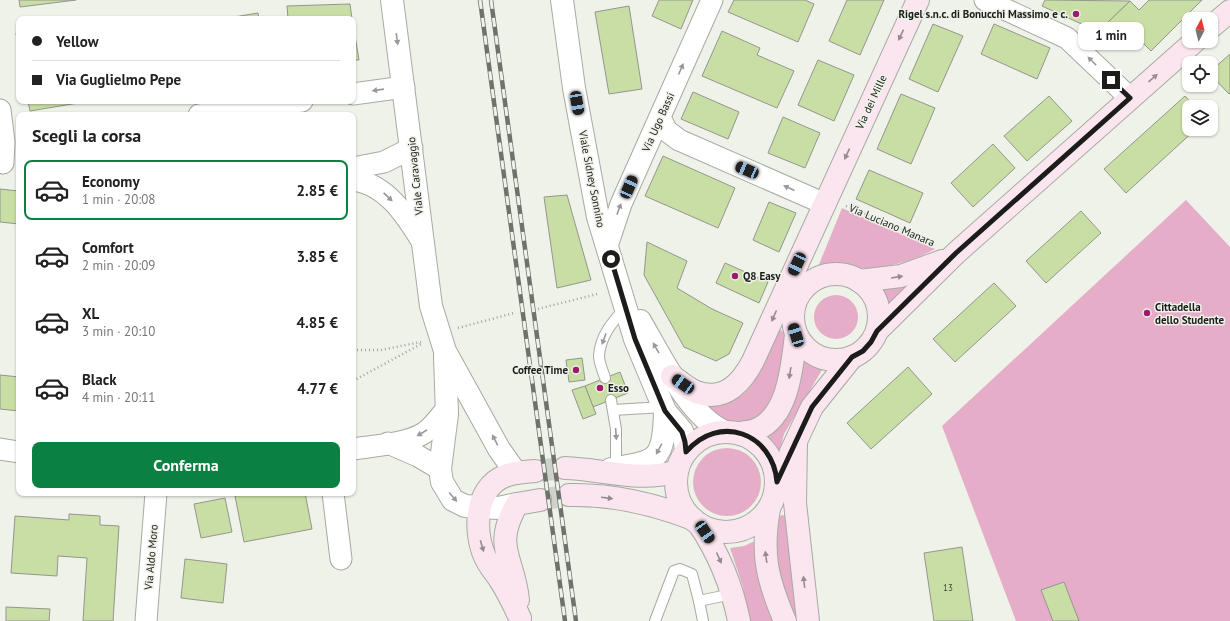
<!DOCTYPE html>
<html lang="it">
<meta charset="utf-8">
<style>
:root{--surface:#fff;--page:#f6f6f6;--text:#222;--muted:#767676;--line:#e0e0e0;--accent:#0b8043}
body{margin:0;font-family:"PT Sans",sans-serif;background:var(--page);color:var(--text);height:100vh;display:flex;flex-direction:column;font-size:15px;white-space:nowrap}
*{box-sizing:border-box;margin:0}
p{font-size:13px;color:var(--muted)}
.icon{flex:none;width:22px;height:22px;fill:none;stroke:currentColor;stroke-width:2;stroke-linecap:round;stroke-linejoin:round}
.map{position:relative;flex:1;overflow:hidden}
.side{position:absolute;left:16px;top:112px;width:340px;height:384px;display:flex;flex-direction:column;background:var(--surface);border-radius:8px;box-shadow:0 1px 3px #0004}
.side>*{flex:none}
.hud{position:absolute;left:16px;top:16px;width:340px;height:88px;border-radius:8px;box-shadow:0 1px 3px #0004;display:grid;align-content:center;height:88px;padding:0 16px;background:var(--surface)}
.needle{width:26px;rotate:7deg}
.tools{position:absolute;left:1182px;top:12px;display:grid;gap:8px}
.tools a{display:grid;place-items:center;width:36px;height:36px;border-radius:8px;background:var(--surface);box-shadow:0 1px 3px #0004;font-size:20px}
.end{position:absolute;width:18px;height:18px;margin:-9px;border:5px solid #1c1d1a;background:#fff;box-shadow:0 0 0 2px #fff}
.from{border-radius:50%}
.bubble{position:absolute;height:28px;border-radius:8px;background:var(--surface);box-shadow:0 1px 3px #0004;font-size:13px;font-weight:700;line-height:28px;text-align:center}
.car{position:absolute;width:12px;height:24px;margin:-12px -6px;border-radius:5px;box-shadow:0 0 3px 1px #0007;background:linear-gradient(#222 24%,#8ab4d8 0 40%,#222 0 76%,#8ab4d8 0 86%,#222 0)}
.hud b{display:flex;align-items:center;gap:14px;height:38px;font-size:15px}
.hud b+b{border-top:1px solid var(--line)}
.hud i{width:10px;height:10px;background:var(--text)}
ul{padding:0;list-style:none}
li{display:flex;align-items:center;gap:12px;height:60px;margin:0 8px 6px;padding:0 8px;border:2px solid transparent;border-radius:8px}
li div{flex:1}
li b{display:block;font-size:15px}
li em{font-style:normal;font-weight:700}
li.selected{border-color:var(--accent)}
li>.icon{width:36px;height:36px;stroke-width:1.5}
h2{padding:0 16px;font-size:18px;line-height:48px}
.cta{display:flex;gap:8px;margin-top:auto;padding:8px 16px}
.cta a{flex:1;height:46px;border-radius:8px;background:var(--accent);color:#fff;font-size:16px;font-weight:700;line-height:46px;text-align:center}
.map>svg:first-child{display:block}
</style>
<div class="map">
<svg width="1230" height="621" viewBox="0 0 1230 621">
<rect width="100%" height="100%" fill="#eef2e9"/>
<g fill="#e6adc8">
<polygon points="1186,200 1230,247 1230,621 1016,621 942,426"/>
<path d="M842,208L935,249C914,260 893,267 869,268C852,269 836,266 819,269L818,267Z"/>
<polygon points="919,279 886,310 877,286"/>
<circle cx="836" cy="317" r="22"/>
<path d="M778,329L781,330L785,334V361L771,402L758,419L745,424L728,423L700,405C757,404 754,379 773,334Z"/>
<polygon points="802,361 822,370 784,434 779,454 772,444 763,437"/>
<circle cx="727" cy="482" r="34"/>
<path d="M782,515L785,516L803,621H796C791,610 783,598 780,587C774,564 771,538 780,516Z"/>
<polygon points="757,540 774,621 749,621 743,587 730,548 744,546"/>
</g>
<g fill="#c9dea4" stroke="#93968e">
<polygon points="19,0 76,0 20,7"/>
<polygon points="659,0 693,0 681,29 652,16"/>
<polygon points="734,0 805,0 814,4 798,42 728,12"/>
<polygon points="847,0 884,0 860,55 829,41"/>
<polygon points="1045,0 1130,1 1105,25 1121,42 1042,6"/>
<polygon points="1149,0 1202,0 1151,51 1144,44 1139,49 1127,36 1121,42 1105,25 1130,1 1139,10"/>
<polygon points="350,4 352,19 288,19 287,6"/>
<polygon points="629,6 642,89 609,94 595,12"/>
<polygon points="258,13 259,19 222,19"/>
<polygon points="353,23 359,60 353,60"/>
<polygon points="933,24 963,36 938,92 909,79"/>
<polygon points="994,24 1050,48 1037,79 981,54"/>
<polygon points="722,31 760,48 757,55 794,71 777,108 702,76"/>
<polygon points="16,33 19,33 19,49"/>
<polygon points="1230,54 1230,93 1229,94 1211,75 1211,71"/>
<polygon points="818,60 854,75 834,121 798,105"/>
<polygon points="693,92 739,112 728,139 681,119"/>
<polygon points="901,94 935,108 911,164 877,149"/>
<polygon points="1049,96 1072,121 1027,161 1004,136"/>
<polygon points="1185,96 1195,107 1189,107 1189,129 1196,129 1126,193 1104,169"/>
<polygon points="28,101 90,101 30,111"/>
<polygon points="783,117 820,133 805,168 768,153"/>
<polygon points="993,144 1015,168 973,207 951,183"/>
<polygon points="663,156 735,188 718,228 645,196"/>
<polygon points="869,170 923,193 910,223 856,199"/>
<polygon points="0,189 19,191 19,224 0,222"/>
<polygon points="567,195 591,280 557,288 544,197"/>
<polygon points="769,202 796,213 779,252 753,240"/>
<polygon points="1081,211 1101,233 1046,283 1026,261"/>
<polygon points="647,242 687,261 677,288 712,309 743,323 729,354 716,361 684,347 644,275"/>
<polygon points="725,263 768,282 759,303 716,283"/>
<polygon points="994,283 1016,306 955,362 933,339"/>
<polygon points="582,358 585,380 569,382 566,360"/>
<polygon points="908,367 932,394 871,449 847,423"/>
<polygon points="620,372 628,393 593,407 585,386"/>
<polygon points="0,375 19,377 19,411 0,409"/>
<polygon points="585,386 596,414 583,419 572,390"/>
<polygon points="251,493 305,493 312,529 244,542 235,496"/>
<polygon points="225,498 232,532 201,538 194,504"/>
<polygon points="69,514 100,516 100,525 119,526 113,621 83,621 87,558 58,556 57,576 11,573 15,516 69,520"/>
<polygon points="962,547 973,621 934,621 924,553"/>
<polygon points="185,559 227,564 223,603 181,598"/>
<polygon points="1064,582 1079,621 1053,621 1041,590"/>
<polygon points="6,607 50,609 49,621 6,621"/>
</g>
<g fill="none" stroke-linecap="round" stroke-linejoin="round">
<g stroke="#ced2ca" stroke-width="22" stroke-dasharray="22 11" stroke-linecap="butt">
<polyline points="535,471 565,468"/>
<polyline points="540,500 569,495"/>
</g>
<defs>
<g id="service">
<path d="M605,378C603,371 599,363 599,356C600,336 613,321 626,307"/>
<polyline points="611,400 616,429 616,468"/>
<polyline points="613,410 664,407"/>
<polyline points="699,601 703,621"/>
<polyline points="655,621 674,571 680,569 692,574 699,601 732,594"/>
</g>
<g id="minor">
<polyline points="985,0 1067,38 1130,98"/>
<polyline points="353,94 404,87"/>
<polyline points="0,110 4,142 3,163"/>
<polyline points="199,115 302,101"/>
<polyline points="660,118 667,131 679,140 825,204"/>
<polyline points="353,168 384,162 412,148"/>
<path d="M353,180C387,184 407,217 423,243"/>
<polyline points="607,246 621,204 712,0"/>
<polyline points="388,443 418,456 440,469"/>
<polyline points="0,449 19,452"/>
<path d="M353,449C373,446 407,444 424,433C433,427 440,417 447,408"/>
<polyline points="333,493 341,559"/>
<polyline points="146,621 156,493"/>
</g>
<g id="tertiary">
<polyline points="392,0 431,306 445,351 499,449 516,473"/>
<polyline points="562,0 574,88 598,217 635,339 665,411 682,431 685,442 686,452"/>
<path d="M640,321C659,353 689,416 723,431"/>
<polyline points="445,356 447,414 440,469 442,482 453,500 465,506 498,508 517,504"/>
<path d="M611,469C657,461 664,462 665,411"/>
</g>
<g id="secondary">
<polyline points="1211,27 1230,11"/>
<circle cx="836" cy="317" r="43"/>
<polyline points="859,281 901,276 942,261"/>
<polyline points="877,331 956,253 1195,41"/>
<path d="M672,376C679,381 688,389 696,392C724,402 741,384 753,361L918,0"/>
<circle cx="726" cy="482" r="50"/>
<path d="M740,433C745,432 751,432 755,430C789,418 792,365 796,335"/>
<polyline points="796,442 795,503 808,621"/>
<polyline points="790,454 812,407 852,357"/>
<path d="M565,468C602,469 640,483 677,471"/>
<path d="M569,495C611,494 654,504 693,519"/>
<path d="M769,509C761,554 767,579 785,621"/>
<path d="M699,524C719,554 732,586 739,621"/>
<path d="M518,600C514,557 492,548 517,504L540,500"/>
<path d="M520,618C514,605 508,592 500,580C495,572 489,566 485,557C474,532 474,488 505,476C515,472 525,472 535,471"/>
</g>
</defs>
<use href="#service" stroke="#a7aaa2" stroke-width="12"/>
<use href="#minor" stroke="#a7aaa2" stroke-width="23"/>
<use href="#tertiary" stroke="#a7aaa2" stroke-width="24"/>
<use href="#secondary" stroke="#a7aaa2" stroke-width="24"/>
<g stroke="#a1a49d" stroke-width="2.5" stroke-dasharray="1 3" stroke-linecap="butt">
<polyline points="846,206 932,242"/>
<polyline points="538,309 597,294"/>
<polyline points="458,328 514,313"/>
<polyline points="353,350 381,350 421,342"/>
<polyline points="353,381 421,344"/>
</g>
<use href="#service" stroke="#fff" stroke-width="10"/>
<use href="#minor" stroke="#fff" stroke-width="21"/>
<use href="#tertiary" stroke="#fff" stroke-width="22"/>
<use href="#secondary" stroke="#fbe5ef" stroke-width="22"/>
<defs>
<g id="rail">
<polyline points="480,0 565,621"/>
<polyline points="491,0 576,621"/>
</g>
</defs>
<use href="#rail" stroke="#6f716c" stroke-width="4.5"/>
<use href="#rail" stroke="#eef2e9" stroke-width="3" stroke-dasharray="9" stroke-linecap="butt"/>
</g>
<defs><path id="oneway-solid" d="M-6-.8H1V-3.2L6.5 0L1 3.2V.8H-6Z"/></defs>
<g fill="#978b8f">
<use href="#oneway-solid" transform="translate(901 35) rotate(115)"/>
<use href="#oneway-solid" transform="translate(1153 78) rotate(-41)"/>
<use href="#oneway-solid" transform="translate(847 154) rotate(115)"/>
<use href="#oneway-solid" transform="translate(897 277) rotate(-9)"/>
<use href="#oneway-solid" transform="translate(774 316) rotate(114)"/>
<use href="#oneway-solid" transform="translate(790 373) rotate(99)"/>
<use href="#oneway-solid" transform="translate(607 498) rotate(7)"/>
<use href="#oneway-solid" transform="translate(482 546) rotate(74)"/>
<use href="#oneway-solid" transform="translate(766 557) rotate(-98)"/>
<use href="#oneway-solid" transform="translate(719 558) rotate(66)"/>
<use href="#oneway-solid" transform="translate(804 582) rotate(-97)"/>
</g>
<g fill="#999998">
<use href="#oneway-solid" transform="translate(397 39) rotate(82)"/>
<use href="#oneway-solid" transform="translate(1092 61) rotate(-135)"/>
<use href="#oneway-solid" transform="translate(681 69) rotate(-66)"/>
<use href="#oneway-solid" transform="translate(378 90) rotate(172)"/>
<use href="#oneway-solid" transform="translate(789 188) rotate(-156)"/>
<use href="#oneway-solid" transform="translate(388 197) rotate(43)"/>
<use href="#oneway-solid" transform="translate(619 209) rotate(-70)"/>
<use href="#oneway-solid" transform="translate(604 339) rotate(110)"/>
<use href="#oneway-solid" transform="translate(656 348) rotate(-120)"/>
<use href="#oneway-solid" transform="translate(422 433) rotate(149)"/>
<use href="#oneway-solid" transform="translate(616 434) rotate(86)"/>
<use href="#oneway-solid" transform="translate(495 440) rotate(-117)"/>
<use href="#oneway-solid" transform="translate(659 449) rotate(118)"/>
<use href="#oneway-solid" transform="translate(453 497) rotate(49)"/>
</g>
<g fill="none" stroke-linecap="round" stroke-linejoin="round">
<path stroke="#1c1d1a" stroke-width="5" d="M611,259L635,339L665,411L682,432L685,442L686,452C719,413 773,433 777,482L812,407L852,357L863,351L871,342L877,331L956,253L1130,98L1111,80"/>
</g>
<g fill="#9e1b6b" stroke="#eef2e9" stroke-width="1.5">
<circle cx="1076" cy="14" r="4"/>
<circle cx="735" cy="276" r="4"/>
<circle cx="1147" cy="313" r="4"/>
<circle cx="576" cy="370" r="4"/>
<circle cx="600" cy="388" r="4"/>
</g>
<g text-anchor="middle" dominant-baseline="central" stroke-width="3" stroke-linejoin="round" paint-order="stroke">
<g font-size="9" fill="#474d3c">
<text x="948" y="587">13</text>
</g>
<g font-size="11" font-weight="bold" fill="#1c1d1a" stroke="#eef2e9" text-anchor="start">
<text x="1068" y="14" text-anchor="end">Rigel s.n.c. di Bonucchi Massimo e c.</text>
<text x="743" y="276">Q8 Easy</text>
<text x="1155" y="307">Cittadella<tspan x="1155" dy="13">dello Studente</tspan></text>
<text x="568" y="370" text-anchor="end">Coffee Time</text>
<text x="608" y="388">Esso</text>
</g>
<g font-size="11" fill="#1c1d1a" stroke="#eef2e9">
<text transform="translate(871 102) rotate(-65)">Via dei Mille</text>
<text transform="translate(658 122) rotate(-66)">Via Ugo Bassi</text>
<text transform="translate(415 176) rotate(-96)">Viale Caravaggio</text>
<text transform="translate(592 179) rotate(79)">Viale Sidney Sonnino</text>
<text transform="translate(892 225) rotate(23)">Via Luciano Manara</text>
<text transform="translate(151 557) rotate(-85)">Via Aldo Moro</text>
</g>
</g>
</svg>
<div class="tools">
<a><svg class="needle" viewBox="-14 -14 28 28"><path d="M0-13l5 13h-10z" fill="#e53935"/><path d="M0 13l5-13h-10z" fill="#767676"/></svg></a>
<a><svg class="icon" aria-label="locate" viewBox="0 0 24 24"><circle cx="12" cy="12" r="6"/><path d="M12 2v4M12 18v4M2 12h4M18 12h4"/></svg></a>
<a><svg class="icon" aria-label="layers" viewBox="0 0 24 24"><path d="M12 4l9 5-9 5-9-5zM3 14l9 5 9-5"/></svg></a>
</div>
<i class="end from" style="left:611px;top:259px"></i>
<i class="end" style="left:1111px;top:80px"></i>
<div class="bubble" style="left:1078px;top:22px;width:66px">1 min</div>
<i class="car" style="left:577px;top:103px;rotate:170deg"></i>
<i class="car" style="left:747px;top:170px;rotate:293deg"></i>
<i class="car" style="left:629px;top:187px;rotate:24deg"></i>
<i class="car" style="left:797px;top:264px;rotate:205deg"></i>
<i class="car" style="left:796px;top:335px;rotate:343deg"></i>
<i class="car" style="left:683px;top:384px;rotate:305deg"></i>
<i class="car" style="left:705px;top:532px;rotate:146deg"></i>
<div class="hud">
<b><i class="from"></i>Yellow</b>
<b><i></i>Via Guglielmo Pepe</b>
</div>
<section class="side">
<h2>Scegli la corsa</h2>
<ul>
<li class="selected"><svg class="icon" aria-label="car" viewBox="0 0 24 24"><path d="M5 17H2v-5l4-1 3-4h7l3 4 3 1v5h-3M9 17h6M6 11h13"/><circle cx="7" cy="17" r="2"/><circle cx="17" cy="17" r="2"/></svg><div><b>Economy</b><p>1 min · 20:08</p></div><em>2.85 €</em></li>
<li><svg class="icon" aria-label="car" viewBox="0 0 24 24"><path d="M5 17H2v-5l4-1 3-4h7l3 4 3 1v5h-3M9 17h6M6 11h13"/><circle cx="7" cy="17" r="2"/><circle cx="17" cy="17" r="2"/></svg><div><b>Comfort</b><p>2 min · 20:09</p></div><em>3.85 €</em></li>
<li><svg class="icon" aria-label="car" viewBox="0 0 24 24"><path d="M5 17H2v-5l4-1 3-4h7l3 4 3 1v5h-3M9 17h6M6 11h13"/><circle cx="7" cy="17" r="2"/><circle cx="17" cy="17" r="2"/></svg><div><b>XL</b><p>3 min · 20:10</p></div><em>4.85 €</em></li>
<li><svg class="icon" aria-label="car" viewBox="0 0 24 24"><path d="M5 17H2v-5l4-1 3-4h7l3 4 3 1v5h-3M9 17h6M6 11h13"/><circle cx="7" cy="17" r="2"/><circle cx="17" cy="17" r="2"/></svg><div><b>Black</b><p>4 min · 20:11</p></div><em>4.77 €</em></li>
</ul>
<div class="cta"><a>Conferma</a></div>
</section>
</div>
